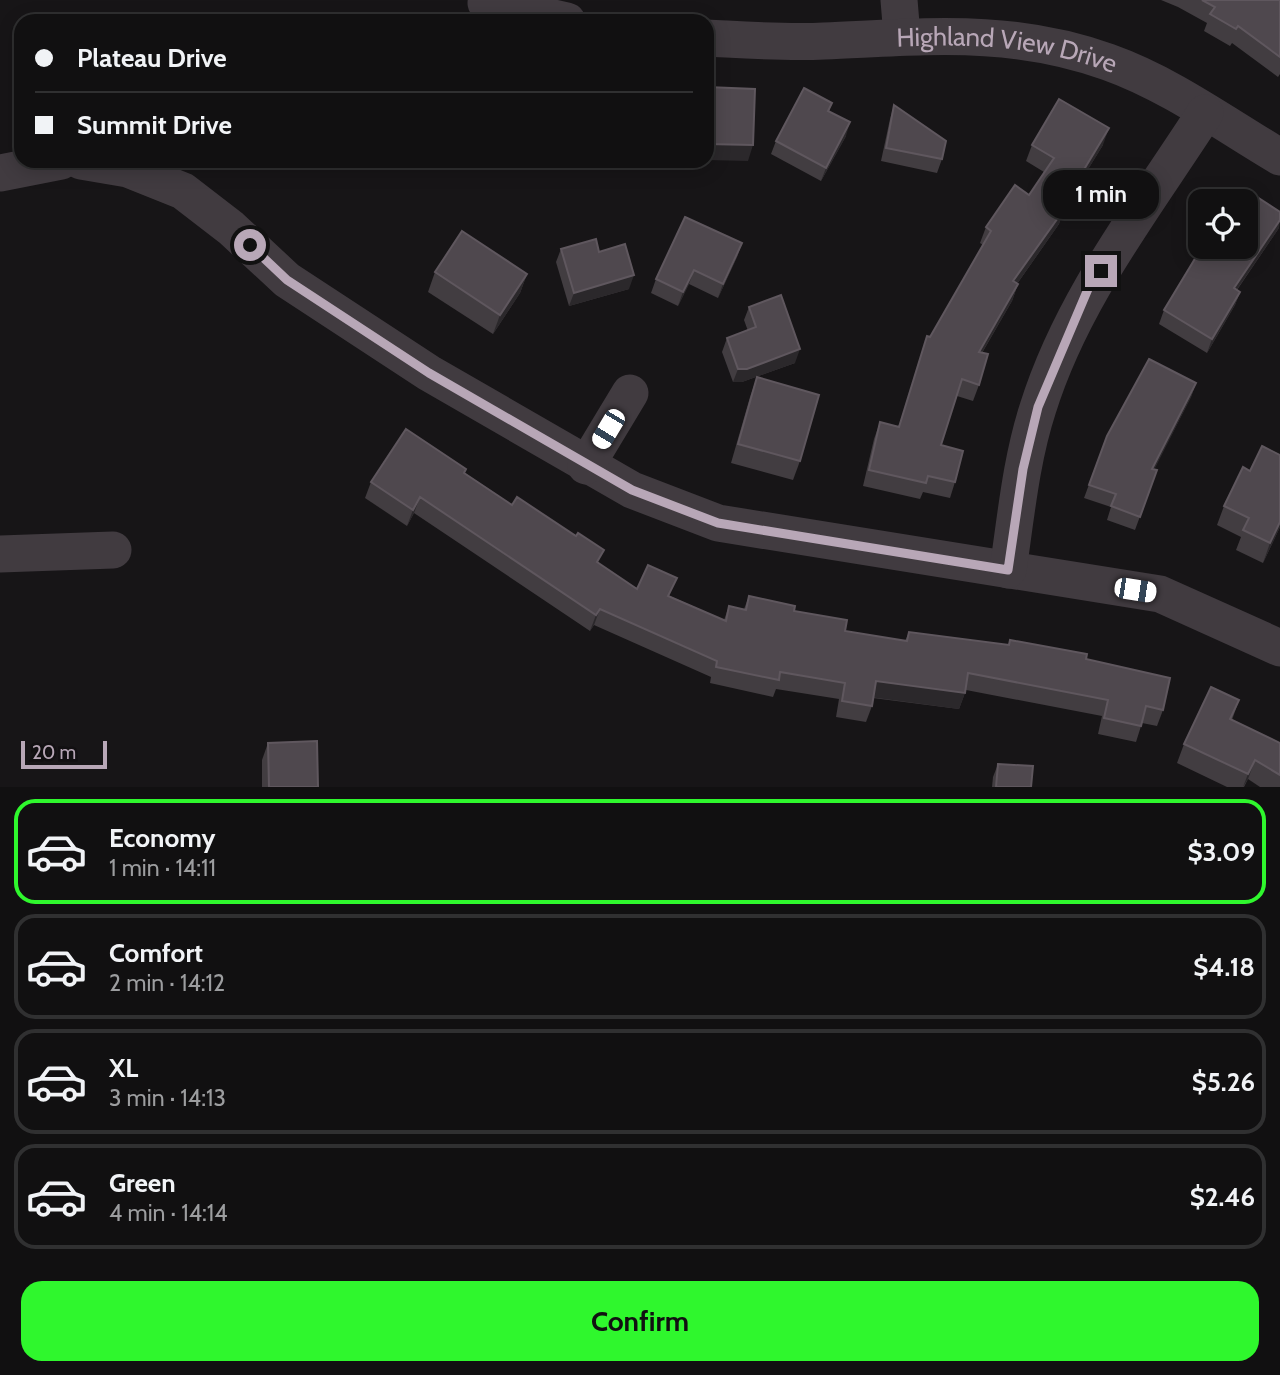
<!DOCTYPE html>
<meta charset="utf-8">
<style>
:root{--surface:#111011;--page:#1e1e1f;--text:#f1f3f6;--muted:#9c9d9f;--line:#303031;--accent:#2ff72d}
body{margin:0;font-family:Cabin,sans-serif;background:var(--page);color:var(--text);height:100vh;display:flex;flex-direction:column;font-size:26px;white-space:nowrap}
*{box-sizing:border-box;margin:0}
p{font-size:23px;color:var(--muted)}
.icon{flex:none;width:38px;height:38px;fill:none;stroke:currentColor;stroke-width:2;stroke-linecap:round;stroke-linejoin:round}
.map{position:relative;height:787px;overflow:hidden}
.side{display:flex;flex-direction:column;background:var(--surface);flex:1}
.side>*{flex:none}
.guide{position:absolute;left:14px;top:14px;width:700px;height:154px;border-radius:21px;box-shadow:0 4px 18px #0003,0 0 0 2px var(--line);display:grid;align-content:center;height:154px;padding:0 21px;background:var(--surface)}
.fabs{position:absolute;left:1188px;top:189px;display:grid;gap:14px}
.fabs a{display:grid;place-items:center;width:70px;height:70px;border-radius:14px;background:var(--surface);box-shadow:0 4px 18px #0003,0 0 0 2px var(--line);font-size:35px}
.scale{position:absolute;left:21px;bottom:18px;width:86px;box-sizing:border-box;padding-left:7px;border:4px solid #b8a7b7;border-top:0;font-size:19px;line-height:24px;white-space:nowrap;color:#b8a7b7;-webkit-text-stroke:5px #121012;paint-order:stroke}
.end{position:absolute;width:32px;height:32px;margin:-16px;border:9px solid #b8a7b7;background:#111;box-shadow:0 0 0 4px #111}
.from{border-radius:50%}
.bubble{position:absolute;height:49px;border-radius:21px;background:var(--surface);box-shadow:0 4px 18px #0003,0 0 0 2px var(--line);font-size:23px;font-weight:800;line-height:49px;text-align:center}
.car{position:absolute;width:21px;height:42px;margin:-21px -10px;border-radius:9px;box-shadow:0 0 5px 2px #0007;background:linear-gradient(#fff 24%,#345 0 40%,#fff 0 76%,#345 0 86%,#fff 0)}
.guide b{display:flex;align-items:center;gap:24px;height:66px;font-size:26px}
.guide b+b{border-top:2px solid var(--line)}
.guide i{width:18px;height:18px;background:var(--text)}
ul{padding:12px 0 0;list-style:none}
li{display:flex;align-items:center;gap:21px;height:105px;margin:0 14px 10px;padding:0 7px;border:4px solid var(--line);border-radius:21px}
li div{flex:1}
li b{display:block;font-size:26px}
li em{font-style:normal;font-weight:800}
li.selected{border-color:var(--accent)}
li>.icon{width:63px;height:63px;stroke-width:1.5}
.cta{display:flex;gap:14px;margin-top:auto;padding:14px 21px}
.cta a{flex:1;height:80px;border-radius:21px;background:var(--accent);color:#111;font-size:28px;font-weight:800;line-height:80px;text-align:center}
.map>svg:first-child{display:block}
</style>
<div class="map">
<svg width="1280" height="787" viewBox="0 0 1280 787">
<rect width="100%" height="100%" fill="#171517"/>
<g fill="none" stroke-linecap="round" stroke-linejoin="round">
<g stroke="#413b40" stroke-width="37">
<polyline points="899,0 902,36"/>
<polyline points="486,3 567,21"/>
<path id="s1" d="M707,38C746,40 785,43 824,41C925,37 1010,27 1108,62C1170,84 1224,124 1280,157"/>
<polyline points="81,161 128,169 183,191 231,228 287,280 429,373 632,490 718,523 1160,594 1280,648"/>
<polyline points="0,173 61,161"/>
<polyline points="586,466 630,393"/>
<polyline points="0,554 113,550"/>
<path d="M1008,570C1016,516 1021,460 1038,408C1072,299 1144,208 1205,113"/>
</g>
</g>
<g fill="#423d41">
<polygon points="1161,0 1280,0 1280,74 1278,77 1232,43 1230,46 1204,31 1207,23 1178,7"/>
<polygon points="832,103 829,111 846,136 821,181 771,154 776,141"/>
<polygon points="894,105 942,159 937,173 881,161 890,119"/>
<polygon points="1032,145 1103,145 1064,208 1059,224 1017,284 1018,284 1012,301 982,353 979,385 973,401 957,396 941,445 955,482 950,498 923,492 920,499 863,486 874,439 880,422 899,427 927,336 930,337 983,245 980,243 986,227 1029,195 1044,172 1026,161"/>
<polygon points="1279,228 1237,290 1240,292 1235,305 1207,353 1159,324 1164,310 1201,249 1198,247 1200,242 1200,247 1246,247"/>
<polygon points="742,243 737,257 718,298 689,284 678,306 651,293 656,279"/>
<polygon points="561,249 599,252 629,289 569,306 556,262"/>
<polygon points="435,272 527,274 520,293 493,334 428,292"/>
<polygon points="749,307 795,363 742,382 733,382 722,352 727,338 748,331 744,320"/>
<polygon points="757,377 800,461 793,480 731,463 750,397"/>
<polygon points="1196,383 1191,397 1154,469 1157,470 1135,530 1107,520 1111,507 1084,498 1107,436"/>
<polygon points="1280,455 1280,527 1263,563 1236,550 1241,537 1217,525 1224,506 1250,471"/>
<polygon points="465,473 637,589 670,596 724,620 729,606 744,609 749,596 794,611 845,631 905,641 909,632 1009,645 1010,640 1086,659 1163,710 1157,726 1142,723 1136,742 1098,734 1102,716 966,690 959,709 873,698 872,706 866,722 836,717 839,699 776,689 773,697 710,683 711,677 594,625 590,631 414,513 407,526 365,498 371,482"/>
<polygon points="1239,700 1232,720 1280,743 1280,787 1260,787 1248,779 1244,787 1227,787 1177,763 1184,744"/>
<polygon points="268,743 318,787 262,787 262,760"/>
<polygon points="998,764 1031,787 992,787 993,777"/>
</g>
<g fill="#2b282b">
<polygon points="850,122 846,136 821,181 826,168"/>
<polygon points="1109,128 1103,145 1064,208 1059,224 1007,298 1013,281 1062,206"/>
<polygon points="707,144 753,145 748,161 707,160"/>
<polygon points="1280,220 1279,228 1229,301 1234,288"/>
<polygon points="742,243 737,257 718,298 723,284"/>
<polygon points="694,270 689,284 678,306 683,292"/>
<polygon points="527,274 520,293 493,334 500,315"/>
<polygon points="634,275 629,289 569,306 574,293"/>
<polygon points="1018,284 1012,301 973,368 979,352"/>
<polygon points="1240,292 1235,305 1207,353 1212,339"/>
<polygon points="800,349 795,363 742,382 733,382 738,369"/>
<polygon points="1196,383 1191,397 1148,482 1152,469"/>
<polygon points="420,497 414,513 407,526 413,510"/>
<polygon points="1280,522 1280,527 1263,563 1270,543"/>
<polygon points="600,609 594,625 590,631 596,615"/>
<polygon points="876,681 965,693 959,709 870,697"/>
<polygon points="1255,760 1248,779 1243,787 1248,774"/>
</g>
<g fill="#4f484e" stroke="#5f575e" stroke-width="2">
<polygon points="1202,0 1280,0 1280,57 1238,26 1236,29 1210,14 1215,7"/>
<polygon points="707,87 755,89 753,145 707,144"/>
<polygon points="804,88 832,103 828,111 850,122 826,168 776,141"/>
<polygon points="1059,99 1109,128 1062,206 1065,208 1013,281 1018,284 979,352 988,354 979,385 962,379 941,445 963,451 955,482 928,476 926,483 869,470 880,422 899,427 927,336 930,337 991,231 986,227 1015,185 1029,195 1054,158 1032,145"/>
<polygon points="894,105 946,141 942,159 886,148"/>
<polygon points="1251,193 1280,212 1280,220 1234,288 1240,292 1212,339 1164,310 1202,247 1246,247 1245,201"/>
<polygon points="685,217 742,243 723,284 694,270 683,292 656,279"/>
<polygon points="462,231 527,274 500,315 435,272"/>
<polygon points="596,239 599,252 625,244 634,275 574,293 561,249"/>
<polygon points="781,295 800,349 747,369 738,369 727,338 756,327 749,307"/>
<polygon points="1149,359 1196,383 1152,469 1157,470 1140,517 1111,506 1116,494 1089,485 1107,436"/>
<polygon points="757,377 819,395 800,461 738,444"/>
<polygon points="406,429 466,469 464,473 512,505 517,497 576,536 578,533 604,550 597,562 637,589 648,565 677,578 668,596 726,621 729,606 746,610 749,596 795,606 794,611 847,620 845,631 907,641 909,632 1009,645 1010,640 1087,654 1086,659 1170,678 1163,710 1146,706 1141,726 1104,718 1108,700 968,673 965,693 876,681 872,706 842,701 845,683 780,672 779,680 716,667 717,661 600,609 596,615 420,497 413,510 371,482"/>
<polygon points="1262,446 1280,455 1280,522 1270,543 1243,530 1249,518 1224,506 1243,467 1250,471"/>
<polygon points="1211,687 1239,700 1230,719 1280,743 1280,775 1255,760 1248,774 1184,744"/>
<polygon points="317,741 318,787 269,787 268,743"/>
<polygon points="998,764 1033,766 1031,787 996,787"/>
</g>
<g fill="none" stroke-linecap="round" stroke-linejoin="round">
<polyline stroke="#b8a7b7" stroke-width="9" points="250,245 287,280 429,373 632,490 718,523 1008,570 1023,469 1038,407 1088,289 1101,271"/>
</g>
<g text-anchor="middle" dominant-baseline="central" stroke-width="7" stroke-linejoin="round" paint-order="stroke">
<g font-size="26" fill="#b8a7b7" stroke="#121012">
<text stroke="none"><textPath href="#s1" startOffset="301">Highland View Drive</textPath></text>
</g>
</g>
</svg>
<div class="fabs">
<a><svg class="icon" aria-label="locate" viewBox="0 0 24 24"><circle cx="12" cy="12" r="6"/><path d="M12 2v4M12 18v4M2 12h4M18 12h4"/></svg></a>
</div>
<div class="scale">20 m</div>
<i class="end from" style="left:250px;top:245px"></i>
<i class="end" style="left:1101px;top:271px"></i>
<div class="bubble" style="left:1043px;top:170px;width:116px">1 min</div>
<i class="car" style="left:608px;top:429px;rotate:211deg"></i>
<i class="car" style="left:1135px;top:590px;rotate:99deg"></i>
<div class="guide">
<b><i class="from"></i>Plateau Drive</b>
<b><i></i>Summit Drive</b>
</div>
</div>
<section class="side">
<ul>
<li class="selected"><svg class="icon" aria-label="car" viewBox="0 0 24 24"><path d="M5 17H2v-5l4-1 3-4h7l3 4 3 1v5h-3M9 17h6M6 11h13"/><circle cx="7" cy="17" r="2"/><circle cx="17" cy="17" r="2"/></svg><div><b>Economy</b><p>1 min · 14:11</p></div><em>$3.09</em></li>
<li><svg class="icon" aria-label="car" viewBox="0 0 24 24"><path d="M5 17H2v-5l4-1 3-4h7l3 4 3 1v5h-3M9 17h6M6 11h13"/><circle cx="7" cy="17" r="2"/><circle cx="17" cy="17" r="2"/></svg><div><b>Comfort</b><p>2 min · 14:12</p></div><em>$4.18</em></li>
<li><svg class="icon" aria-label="car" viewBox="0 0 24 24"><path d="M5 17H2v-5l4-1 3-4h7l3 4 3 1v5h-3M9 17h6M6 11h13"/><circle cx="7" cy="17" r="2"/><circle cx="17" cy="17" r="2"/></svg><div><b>XL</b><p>3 min · 14:13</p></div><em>$5.26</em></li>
<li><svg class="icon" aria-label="car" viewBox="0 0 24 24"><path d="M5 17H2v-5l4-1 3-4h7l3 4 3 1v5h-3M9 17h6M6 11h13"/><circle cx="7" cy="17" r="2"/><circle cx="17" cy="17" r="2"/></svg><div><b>Green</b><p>4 min · 14:14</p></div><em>$2.46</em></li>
</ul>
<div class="cta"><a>Confirm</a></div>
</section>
